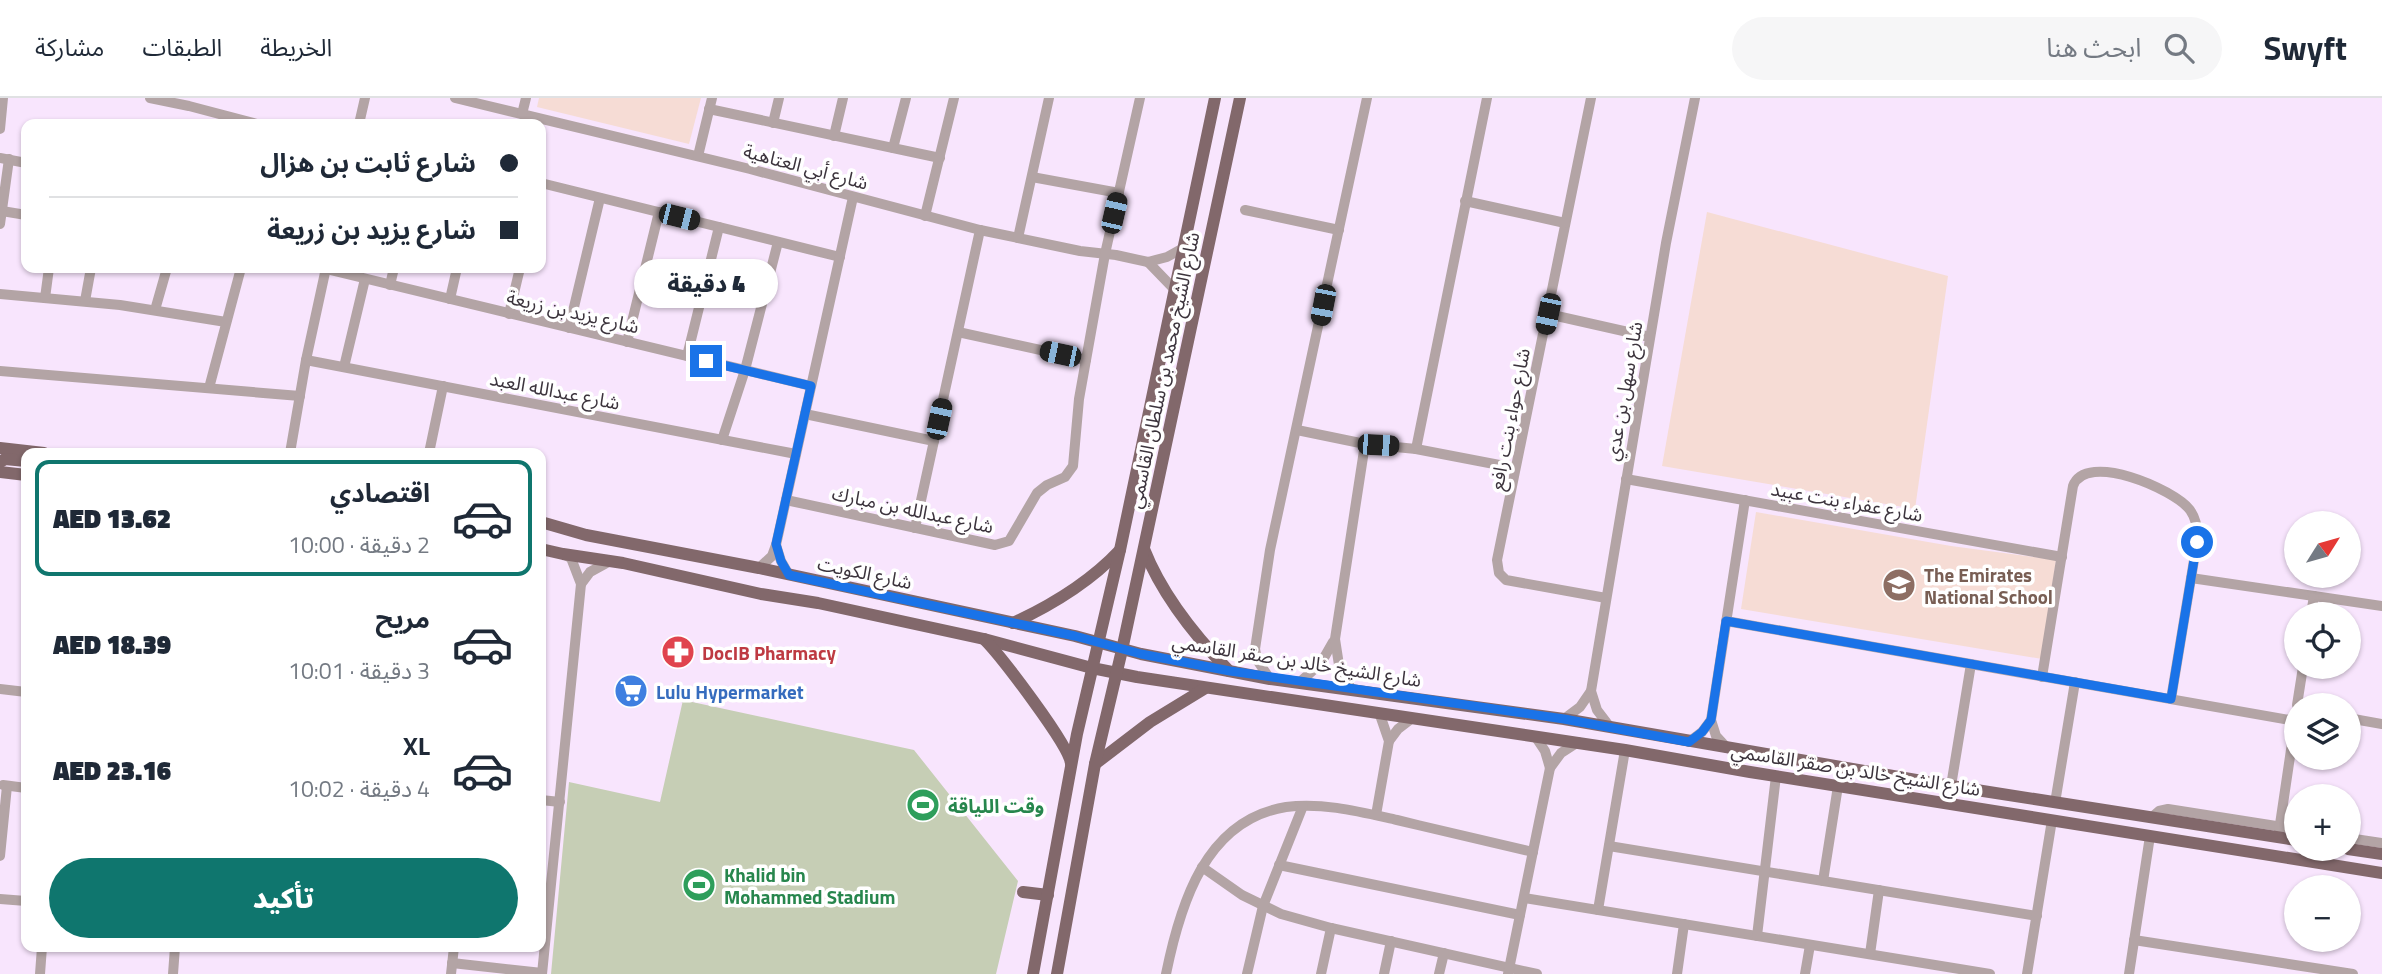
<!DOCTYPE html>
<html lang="ar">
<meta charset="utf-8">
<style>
:root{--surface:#fff;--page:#f6f6f7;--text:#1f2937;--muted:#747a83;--line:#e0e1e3;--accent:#0f766e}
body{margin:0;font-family:"Titillium Web","Noto Sans Arabic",sans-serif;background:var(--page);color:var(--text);direction:rtl;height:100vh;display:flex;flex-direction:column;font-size:26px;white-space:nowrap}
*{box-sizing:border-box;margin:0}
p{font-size:23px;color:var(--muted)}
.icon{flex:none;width:38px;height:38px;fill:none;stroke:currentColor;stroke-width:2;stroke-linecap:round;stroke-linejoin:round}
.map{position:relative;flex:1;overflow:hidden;direction:ltr}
.panel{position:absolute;left:21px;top:350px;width:525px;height:504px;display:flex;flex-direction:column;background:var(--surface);border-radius:14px;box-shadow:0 2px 5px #0004;direction:rtl}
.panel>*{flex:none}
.guide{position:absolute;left:21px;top:21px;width:525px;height:154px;border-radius:14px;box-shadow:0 2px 5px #0004;direction:rtl;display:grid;align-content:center;height:154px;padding:0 28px;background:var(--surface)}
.needle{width:46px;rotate:53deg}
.buttons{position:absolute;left:2284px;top:413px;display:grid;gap:14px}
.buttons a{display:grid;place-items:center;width:77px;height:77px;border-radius:50%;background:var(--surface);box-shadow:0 2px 5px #0004;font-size:35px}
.end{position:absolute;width:32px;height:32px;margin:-16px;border:9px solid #1a73e8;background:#fff;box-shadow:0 0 0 4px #fff}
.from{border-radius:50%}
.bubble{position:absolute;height:49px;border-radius:24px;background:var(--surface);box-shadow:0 2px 5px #0004;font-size:23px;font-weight:800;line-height:49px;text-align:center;direction:rtl}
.car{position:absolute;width:21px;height:42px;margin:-21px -10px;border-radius:9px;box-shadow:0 0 5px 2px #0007;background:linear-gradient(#222 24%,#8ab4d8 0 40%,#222 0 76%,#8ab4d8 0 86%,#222 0)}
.guide b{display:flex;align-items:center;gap:24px;height:66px;font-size:26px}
.guide b+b{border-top:2px solid var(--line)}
.guide i{width:18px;height:18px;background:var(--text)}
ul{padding:12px 0 0;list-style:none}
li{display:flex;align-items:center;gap:21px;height:116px;margin:0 14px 10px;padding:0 14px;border:4px solid transparent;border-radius:14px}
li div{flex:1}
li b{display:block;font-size:26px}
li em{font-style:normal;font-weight:800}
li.active{border-color:var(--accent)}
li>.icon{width:63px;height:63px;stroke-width:1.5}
.primary-button{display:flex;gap:14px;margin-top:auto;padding:14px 28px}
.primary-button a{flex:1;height:80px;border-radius:42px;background:var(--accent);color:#fff;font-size:28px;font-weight:800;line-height:80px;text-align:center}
header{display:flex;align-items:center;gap:42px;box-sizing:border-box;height:98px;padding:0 35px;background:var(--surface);border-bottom:2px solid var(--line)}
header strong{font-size:33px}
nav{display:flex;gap:38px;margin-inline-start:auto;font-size:24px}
.search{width:490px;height:63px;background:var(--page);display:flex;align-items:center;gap:18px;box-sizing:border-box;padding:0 24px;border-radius:38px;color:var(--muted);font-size:26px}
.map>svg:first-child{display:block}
</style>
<header>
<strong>Swyft</strong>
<div class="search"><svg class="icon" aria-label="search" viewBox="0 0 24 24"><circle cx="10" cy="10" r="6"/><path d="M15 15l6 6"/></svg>ابحث هنا</div>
<nav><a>الخريطة</a><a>الطبقات</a><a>مشاركة</a></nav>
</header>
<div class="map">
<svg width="2382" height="876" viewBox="0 0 2382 876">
<rect width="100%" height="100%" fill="#f8e5fd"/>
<g fill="#f6dcd5">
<polygon points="539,0 701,0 689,46 537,9"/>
<polygon points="1707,114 1948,178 1915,411 1662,368"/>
<polygon points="1756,414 1951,448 2056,462 2042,561 1741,511"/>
</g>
<polygon fill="#c6ceb5" points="683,602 914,652 1018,783 996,876 551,876 569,684 660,704"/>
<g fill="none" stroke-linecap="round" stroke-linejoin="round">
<g stroke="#b3a4a5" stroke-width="10">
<polyline points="150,0 189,8 257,26"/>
<polyline points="455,0 750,71 980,132 1080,153 1116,157 1148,164 1167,159 1185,149"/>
<polyline points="1591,0 1497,462 1499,475 1506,482 1606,500"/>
<polyline points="709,11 940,60"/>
<polyline points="522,16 526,0"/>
<polyline points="773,25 779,0"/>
<polyline points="359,26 365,0"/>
<polyline points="0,31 3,0"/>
<polyline points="834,38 843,0"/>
<polyline points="893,50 906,0"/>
<polyline points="698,58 712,0"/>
<polyline points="0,60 26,65"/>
<polyline points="1032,79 1119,95"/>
<polyline points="541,85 840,159"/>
<polyline points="1465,103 1565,125"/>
<polyline points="1245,112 1339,132"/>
<polyline points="2,113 26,117"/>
<polyline points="925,118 954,0"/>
<polyline points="0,126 9,61"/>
<polyline points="1018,140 1049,0"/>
<polyline points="1148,164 1176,193"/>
<polyline points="326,171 811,288"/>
<polyline points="390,187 394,170"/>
<polyline points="0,196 120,207 226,224"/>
<polyline points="45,200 49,170"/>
<polyline points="450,201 457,170"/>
<polyline points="85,203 91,170"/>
<polyline points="155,212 167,170"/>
<polyline points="509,216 520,170"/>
<polyline points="1548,216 1650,239"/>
<polyline points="569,230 600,100"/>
<polyline points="958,234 1086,262"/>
<polyline points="627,244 659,114"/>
<polyline points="687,258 719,129"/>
<polyline points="306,262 796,356"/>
<polyline points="344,269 365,181"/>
<polyline points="0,273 300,298"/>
<polyline points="209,290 241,170"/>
<polyline points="805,316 934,343"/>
<polyline points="1297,332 1365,346 1416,351 1515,370"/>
<polyline points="722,342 745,272 778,144"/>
<polyline points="1416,351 1487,0"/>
<polyline points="290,355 306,262 326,170"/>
<polyline points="429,355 443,288"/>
<polyline points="1626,381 2062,459"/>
<polyline points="786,402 995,447 1009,443 1037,395 1047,387 1065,379 1073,368 1079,301 1105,156 1140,0"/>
<polyline points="915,430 980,132"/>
<polyline points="776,447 781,463 789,477"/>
<polyline points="759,470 772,458 776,447 853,99"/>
<polyline points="2191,480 2382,508"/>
<polyline points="581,486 590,474 610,463"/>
<polyline points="2311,516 2314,498"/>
<polyline points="1726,523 2295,623"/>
<path d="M2042,579L2073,388C2086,353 2174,391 2190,412C2197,422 2198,432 2197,444L2171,601"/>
<polyline points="1270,581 1257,562 1255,551 1270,452 1367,0"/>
<polyline points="1299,585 1321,565 1333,544"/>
<polyline points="0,591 26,594"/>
<polyline points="1351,591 1339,567 1335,541 1365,346"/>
<polyline points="2297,607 2303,569"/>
<polyline points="2348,620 2382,626"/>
<polyline points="1564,621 1580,609 1591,593"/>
<polyline points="1610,629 1597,612 1591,593 1666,145 1695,0"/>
<polyline points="1535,638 1545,653 1550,670"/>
<polyline points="1389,643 1398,631 1411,621"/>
<polyline points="1689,644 1702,634 1711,622"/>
<polyline points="1727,650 1716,638 1711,622 1745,402"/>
<polyline points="3,687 26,690"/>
<polyline points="1951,688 1971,566"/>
<polyline points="541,702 560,704"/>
<polyline points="2055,705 2075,584"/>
<polyline points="1376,717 1389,643 1380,617"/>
<polyline points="2151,720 2159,713 2168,711 2296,731"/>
<polyline points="2279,733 2296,618"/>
<polyline points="2348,740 2382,745"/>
<polyline points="1609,748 2037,818"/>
<polyline points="0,758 7,688"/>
<polyline points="1279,767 1520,817"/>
<polyline points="1202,769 1242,797 1281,816 1331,830 1537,876"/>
<polyline points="1823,783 1838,688"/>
<polyline points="1524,800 1990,876"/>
<polyline points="0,801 26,803"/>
<polyline points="1598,812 1625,652"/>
<polyline points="1757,838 1776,678"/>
<polyline points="2134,842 2353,876"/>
<polyline points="1870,856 1879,792"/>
<polyline points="452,865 542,875"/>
<polyline points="40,876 42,849"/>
<polyline points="173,876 175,849"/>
<polyline points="451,876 454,849"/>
<polyline points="542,876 581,486 571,460 563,456"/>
<path d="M1166,876C1180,807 1205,722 1286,709C1323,704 1361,714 1397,722C1442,733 1487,743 1533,754"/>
<polyline points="1247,876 1263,808 1303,708"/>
<polyline points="1321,876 1331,830"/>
<polyline points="1384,876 1391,843"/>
<polyline points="1439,876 1444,855"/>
<polyline points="1508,876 1550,670 1561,655 1578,644"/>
<polyline points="1677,876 1684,826"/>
<polyline points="1805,876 1810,847"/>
<polyline points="2027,876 2052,722"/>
<polyline points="2129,876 2150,738"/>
</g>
<g stroke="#82686b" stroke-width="12">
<polyline points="0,350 44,355"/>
<polyline points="0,364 5,361 26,363"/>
<polyline points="0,374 26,377"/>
<polyline points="541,424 586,437 759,470 1075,538 1141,556 1270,581 1564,621 1951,688 2296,742"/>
<polyline points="541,451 563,456 623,465 761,496 818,505 984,541 1092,570 1137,579 1625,652 1750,674 2382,775"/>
<path d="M1144,451C1162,497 1195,538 1229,573"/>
<path d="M1013,525C1052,507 1090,484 1120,452"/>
<path d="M984,541C1000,557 1070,648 1071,666"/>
<polyline points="1095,666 1150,624 1204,591"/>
<polyline points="2348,751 2382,756"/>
<polyline points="1023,794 1048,797"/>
<polyline points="1033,876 1077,636 1120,452 1215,0"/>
<polyline points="1057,876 1095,666 1122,552 1240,0"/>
</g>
</g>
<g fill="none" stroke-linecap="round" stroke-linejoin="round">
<polyline stroke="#1a73e8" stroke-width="9" points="706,263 811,288 776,446 781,463 789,477 1075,538 1141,556 1230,573 1564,621 1689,644 1702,634 1711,622 1726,523 2171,601 2197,444"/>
</g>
<defs>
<symbol id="school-disc" viewBox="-11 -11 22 22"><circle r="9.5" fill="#8d6e63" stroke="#fff"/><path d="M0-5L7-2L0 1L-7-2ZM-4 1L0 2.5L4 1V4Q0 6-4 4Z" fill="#fff"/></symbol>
<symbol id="pharmacy-disc" viewBox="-11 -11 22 22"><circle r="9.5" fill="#e0444e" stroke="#fff"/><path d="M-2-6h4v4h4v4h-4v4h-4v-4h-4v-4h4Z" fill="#fff"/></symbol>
<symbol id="supermarket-disc" viewBox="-11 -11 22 22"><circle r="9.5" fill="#3f7fe0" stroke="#fff"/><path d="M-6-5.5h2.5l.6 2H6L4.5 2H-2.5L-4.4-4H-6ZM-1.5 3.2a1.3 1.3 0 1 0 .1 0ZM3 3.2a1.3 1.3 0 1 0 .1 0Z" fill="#fff"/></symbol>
<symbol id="stadium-disc" viewBox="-11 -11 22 22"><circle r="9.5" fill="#2e9e5b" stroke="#fff"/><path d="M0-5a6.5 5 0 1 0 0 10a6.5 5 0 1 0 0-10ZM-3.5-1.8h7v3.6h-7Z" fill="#fff"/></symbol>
</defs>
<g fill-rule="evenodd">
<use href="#school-disc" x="1880" y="468" width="38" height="38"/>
<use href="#pharmacy-disc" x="659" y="535" width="38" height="38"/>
<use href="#supermarket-disc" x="612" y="574" width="38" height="38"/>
<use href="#stadium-disc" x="904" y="688" width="38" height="38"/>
<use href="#stadium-disc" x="680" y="768" width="38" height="38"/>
</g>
<g text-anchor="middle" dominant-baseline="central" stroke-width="7" stroke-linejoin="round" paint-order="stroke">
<g font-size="19" fill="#3c343d" stroke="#fff">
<text transform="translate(806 68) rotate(15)">شارع أبي العتاهية</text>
<text transform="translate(573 213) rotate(13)">شارع يزيد بن زريعة</text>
<text transform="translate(1163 272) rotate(-78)">شارع الشيخ محمد بن سلطان القاسمي</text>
<text transform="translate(555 292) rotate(11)">شارع عبدالله العبد</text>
<text transform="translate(1623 293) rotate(-80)">شارع سهل بن عدي</text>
<text transform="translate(1509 321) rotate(-79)">شارع حواء بنت رافع</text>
<text transform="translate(1847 403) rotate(10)">شارع عفراء بنت عبيد</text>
<text transform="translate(913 411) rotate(12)">شارع عبدالله بن مبارك</text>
<text transform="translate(865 474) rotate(12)">شارع الكويت</text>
<text transform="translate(1297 562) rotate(9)">شارع الشيخ خالد بن صقر القاسمي</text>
<text transform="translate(1856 671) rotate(9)">شارع الشيخ خالد بن صقر القاسمي</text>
</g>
<g font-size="19" font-weight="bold" fill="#785e54" stroke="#fff" text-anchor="start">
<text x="1924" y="476">The Emirates<tspan x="1924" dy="22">National School</tspan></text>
</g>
<g font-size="19" font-weight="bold" fill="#be3a42" stroke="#fff" text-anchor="start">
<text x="702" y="554">DocIB Pharmacy</text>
</g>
<g font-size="19" font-weight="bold" fill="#366cbe" stroke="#fff" text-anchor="start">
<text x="656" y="593">Lulu Hypermarket</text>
</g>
<g font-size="19" font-weight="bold" fill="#27864d" stroke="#fff" text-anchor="start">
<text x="948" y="707">وقت اللياقة</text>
<text x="724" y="776">Khalid bin<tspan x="724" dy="22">Mohammed Stadium</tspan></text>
</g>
</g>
</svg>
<div class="buttons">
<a><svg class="needle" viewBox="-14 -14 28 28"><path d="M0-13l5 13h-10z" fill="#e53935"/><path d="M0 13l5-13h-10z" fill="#747a83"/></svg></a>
<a><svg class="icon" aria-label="locate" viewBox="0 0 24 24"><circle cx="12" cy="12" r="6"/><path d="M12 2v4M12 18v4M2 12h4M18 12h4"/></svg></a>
<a><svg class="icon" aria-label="layers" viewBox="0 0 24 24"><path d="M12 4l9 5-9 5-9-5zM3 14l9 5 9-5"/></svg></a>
<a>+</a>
<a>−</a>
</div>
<i class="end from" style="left:2197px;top:444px"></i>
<i class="end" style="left:706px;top:263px"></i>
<div class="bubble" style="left:634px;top:161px;width:144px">4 دقيقة</div>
<i class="car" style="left:1114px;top:115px;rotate:13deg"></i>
<i class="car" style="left:679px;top:119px;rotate:104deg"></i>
<i class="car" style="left:1323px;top:207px;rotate:191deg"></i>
<i class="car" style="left:1548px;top:216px;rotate:192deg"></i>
<i class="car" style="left:1060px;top:256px;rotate:282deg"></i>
<i class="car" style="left:939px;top:321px;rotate:12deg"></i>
<i class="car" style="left:1378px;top:347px;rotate:93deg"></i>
<div class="guide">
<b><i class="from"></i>شارع ثابت بن هزال</b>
<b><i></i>شارع يزيد بن زريعة</b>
</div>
<section class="panel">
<ul>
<li class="active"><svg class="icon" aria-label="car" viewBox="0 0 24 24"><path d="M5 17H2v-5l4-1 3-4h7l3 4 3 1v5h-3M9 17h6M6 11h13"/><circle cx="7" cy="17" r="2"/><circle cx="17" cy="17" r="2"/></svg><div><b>اقتصادي</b><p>2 دقيقة · 10:00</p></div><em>AED 13.62</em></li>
<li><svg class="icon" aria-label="car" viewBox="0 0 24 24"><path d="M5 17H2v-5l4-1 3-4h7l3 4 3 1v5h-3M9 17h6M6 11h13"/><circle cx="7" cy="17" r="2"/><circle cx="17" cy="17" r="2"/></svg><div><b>مريح</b><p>3 دقيقة · 10:01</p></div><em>AED 18.39</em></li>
<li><svg class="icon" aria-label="car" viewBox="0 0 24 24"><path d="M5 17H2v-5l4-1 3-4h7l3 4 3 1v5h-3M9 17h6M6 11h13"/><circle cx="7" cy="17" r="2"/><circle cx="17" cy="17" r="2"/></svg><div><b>XL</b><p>4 دقيقة · 10:02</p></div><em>AED 23.16</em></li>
</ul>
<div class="primary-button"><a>تأكيد</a></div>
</section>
</div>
